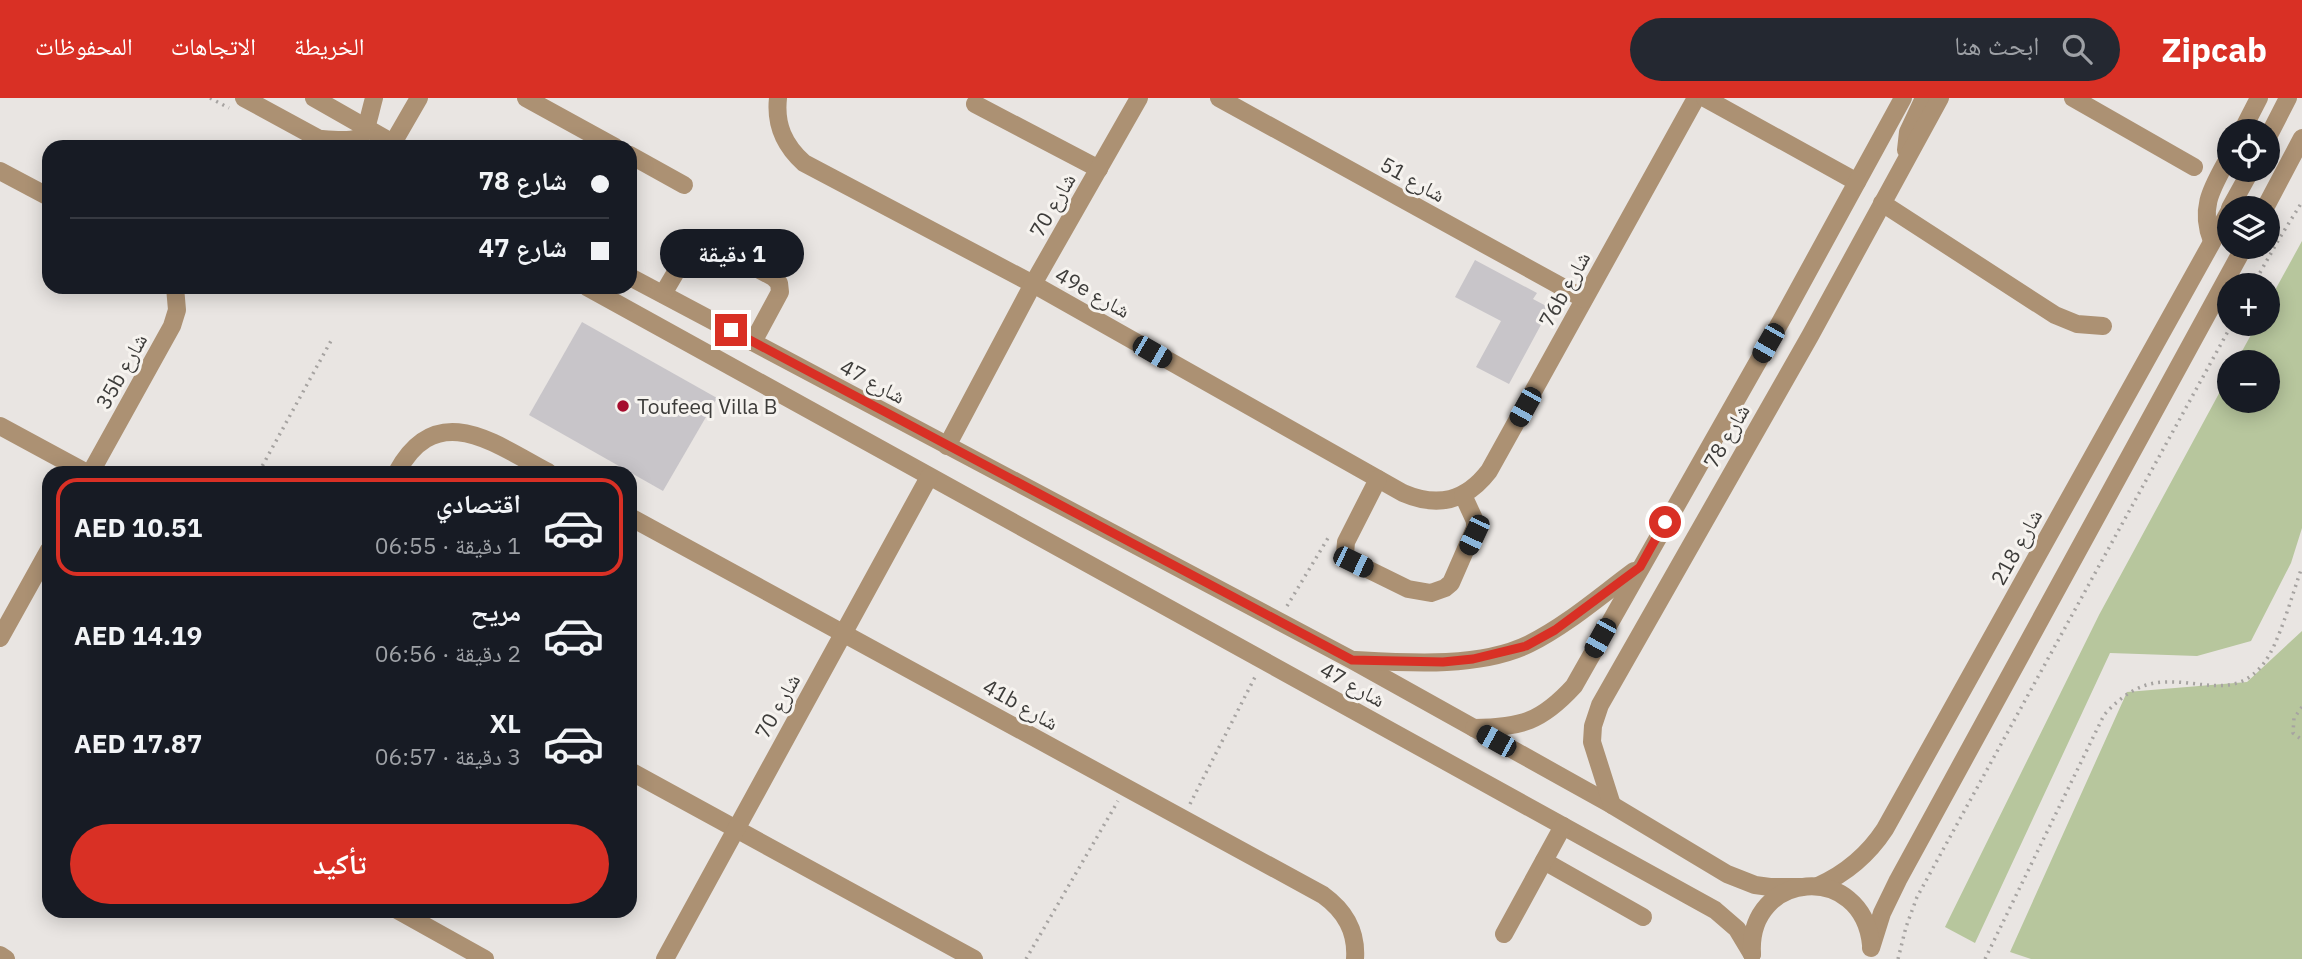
<!DOCTYPE html>
<html lang="ar">
<meta charset="utf-8">
<style>
:root{--surface:#171b24;--page:#242831;--text:#f1f3f6;--muted:#9ea1a6;--line:#363941;--accent:#d93025}
body{margin:0;font-family:"IBM Plex Sans","Noto Naskh Arabic",sans-serif;background:var(--page);color:var(--text);direction:rtl;height:100vh;display:flex;flex-direction:column;font-size:26px;white-space:nowrap}
*{box-sizing:border-box;margin:0}
p{font-size:23px;color:var(--muted)}
.icon{flex:none;width:38px;height:38px;fill:none;stroke:currentColor;stroke-width:2;stroke-linecap:round;stroke-linejoin:round}
.map{position:relative;flex:1;overflow:hidden;direction:ltr}
.panel{position:absolute;left:42px;top:368px;width:595px;height:452px;display:flex;flex-direction:column;background:var(--surface);border-radius:21px;box-shadow:0 4px 18px #0003;direction:rtl}
.panel>*{flex:none}
.banner{position:absolute;left:42px;top:42px;width:595px;height:154px;border-radius:21px;box-shadow:0 4px 18px #0003;direction:rtl;display:grid;align-content:center;height:154px;padding:0 28px;background:var(--surface)}
.controls{position:absolute;left:2217px;top:21px;display:grid;gap:14px}
.controls a{display:grid;place-items:center;width:63px;height:63px;border-radius:50%;background:var(--surface);box-shadow:0 4px 18px #0003;font-size:35px}
.end{position:absolute;width:32px;height:32px;margin:-16px;border:9px solid #d93025;background:#fff;box-shadow:0 0 0 4px #fff}
.from{border-radius:50%}
.bubble{position:absolute;height:49px;border-radius:24px;background:var(--surface);box-shadow:0 4px 18px #0003;font-size:23px;font-weight:700;line-height:49px;text-align:center;direction:rtl}
.car{position:absolute;width:21px;height:42px;margin:-21px -10px;border-radius:9px;box-shadow:0 0 5px 2px #0007;background:linear-gradient(#222 24%,#8ab4d8 0 40%,#222 0 76%,#8ab4d8 0 86%,#222 0)}
.banner b{display:flex;align-items:center;gap:24px;height:66px;font-size:26px}
.banner b+b{border-top:2px solid var(--line)}
.banner i{width:18px;height:18px;background:var(--text)}
ul{padding:12px 0 0;list-style:none}
li{display:flex;align-items:center;gap:21px;height:98px;margin:0 14px 10px;padding:0 14px;border:4px solid transparent;border-radius:21px}
li div{flex:1}
li b{display:block;font-size:26px}
li em{font-style:normal;font-weight:700}
li.current{border-color:var(--accent)}
li>.icon{width:63px;height:63px;stroke-width:1.5}
.button{display:flex;gap:14px;margin-top:auto;padding:14px 28px}
.button a{flex:1;height:80px;border-radius:42px;background:var(--accent);color:#fff;font-size:28px;font-weight:700;line-height:80px;text-align:center}
header{display:flex;align-items:center;gap:42px;box-sizing:border-box;height:98px;padding:0 35px;background:var(--accent);color:#fff}
header strong{font-size:33px}
nav{display:flex;gap:38px;margin-inline-start:auto;font-size:24px}
.search{width:490px;height:63px;background:var(--page);display:flex;align-items:center;gap:18px;box-sizing:border-box;padding:0 24px;border-radius:38px;color:var(--muted);font-size:26px}
.map>svg:first-child{display:block}
</style>
<header>
<strong>Zipcab</strong>
<div class="search"><svg class="icon" aria-label="search" viewBox="0 0 24 24"><circle cx="10" cy="10" r="6"/><path d="M15 15l6 6"/></svg>ابحث هنا</div>
<nav><a>الخريطة</a><a>الاتجاهات</a><a>المحفوظات</a></nav>
</header>
<div class="map">
<svg width="2302" height="861" viewBox="0 0 2302 861">
<rect width="100%" height="100%" fill="#e9e5e2"/>
<g fill="#b7c69d">
<polygon points="2302,143 2302,430 2291,465 2251,543 2197,558 2110,555 1975,845 1945,829 2099,517 2229,277 2230,303 2268,303 2268,264 2236,264 2257,226 2268,226 2268,205"/>
<polygon points="2302,533 2302,861 2031,861 2010,854 2127,594 2247,584"/>
</g>
<g fill="#c8c5c9">
<polygon points="1475,162 1537,195 1533,201 1550,210 1509,286 1476,269 1501,223 1455,199"/>
<polygon points="582,224 717,300 663,393 529,317"/>
</g>
<g fill="none" stroke-linecap="round" stroke-linejoin="round">
<g stroke="#a6a3a1" stroke-width="3.5" stroke-dasharray="2 5" stroke-linecap="butt">
<polyline points="210,0 229,10"/>
<polyline points="2253,187 2279,141 2302,104"/>
<polyline points="259,374 332,241"/>
<polyline points="1287,508 1328,440"/>
<polyline points="2302,609 2294,620 2293,635 2302,642"/>
<polyline points="1190,706 1255,579"/>
<polyline points="1026,861 1118,703"/>
<polyline points="1898,861 1906,829 1917,799 2232,226"/>
<path d="M1985,861L2104,617C2120,599 2139,585 2164,584C2201,582 2236,602 2264,565C2279,546 2293,494 2302,469"/>
</g>
<g stroke="#ac9173" stroke-width="18">
<polyline points="244,0 334,49"/>
<polyline points="314,0 400,49"/>
<polyline points="526,0 615,49"/>
<path d="M778,0C775,27 784,47 804,65L1033,186L1403,395C1438,410 1466,403 1489,373L1696,0"/>
<polyline points="1219,0 1584,201"/>
<polyline points="1705,0 1857,84"/>
<polyline points="2073,0 2194,69"/>
<polyline points="975,6 1099,71"/>
<polyline points="2242,33 2259,0"/>
<polyline points="2268,39 2288,0"/>
<path d="M322,41C368,45 363,41 374,0"/>
<polyline points="393,45 419,0"/>
<polyline points="1906,52 1908,34 1924,0"/>
<polyline points="630,57 684,87"/>
<polyline points="0,73 49,99"/>
<polyline points="1882,105 2055,217 2077,226 2103,228"/>
<polyline points="2230,110 2251,72"/>
<polyline points="2265,110 2302,40"/>
<path d="M2212,143C2198,108 2214,87 2230,57"/>
<polyline points="630,179 1352,562 1612,707 1727,776 1755,787 1770,789 1801,789"/>
<polyline points="587,189 1715,812 1737,831 1752,856"/>
<polyline points="663,196 690,150 702,144 711,146 773,179 779,185 780,194 753,244"/>
<polyline points="0,328 85,374"/>
<polyline points="947,348 1033,186 1139,0"/>
<polyline points="91,374 172,228 177,212 175,189"/>
<path d="M397,374C437,300 495,346 548,374"/>
<polyline points="1378,381 1346,444 1345,456 1353,464 1408,491 1431,495 1445,490 1451,485 1475,430 1475,423 1463,397"/>
<path d="M630,419L1323,797C1345,813 1357,833 1355,861"/>
<polyline points="0,540 49,452"/>
<path d="M1355,562C1408,565 1480,570 1529,546C1567,527 1600,498 1634,473"/>
<path d="M1474,630C1522,629 1541,624 1574,588L1781,223L1903,0"/>
<polyline points="630,673 974,861"/>
<polyline points="1612,707 1592,644 1593,628 1600,607 1810,238 1940,0"/>
<polyline points="1544,763 1643,819"/>
<path d="M1818,788C1847,775 1868,757 1885,731L2230,112"/>
<polyline points="397,812 485,861"/>
<polyline points="1504,836 1563,728"/>
<polyline points="1871,850 1882,815 1898,782 2244,149"/>
<path d="M1752,856C1747,772 1863,763 1871,847"/>
<polyline points="0,857 6,861"/>
<polyline points="665,861 929,379"/>
</g>
</g>
<g fill="none" stroke-linecap="round" stroke-linejoin="round">
<polyline stroke="#d93025" stroke-width="9" points="731,232 1352,562 1443,564 1473,561 1526,548 1555,532 1640,469 1665,424"/>
</g>
<circle fill="#a60c2e" stroke="#f6f3ef" stroke-width="2.5" cx="623" cy="308" r="7"/>
<g text-anchor="middle" dominant-baseline="central" stroke-width="6" stroke-linejoin="round" paint-order="stroke">
<g font-size="21" fill="#3d3c3a" stroke="#f6f3ef">
<text transform="translate(1413 81) rotate(29)">شارع 51</text>
<text transform="translate(1052 107) rotate(-60)">شارع 70</text>
<text transform="translate(1564 191) rotate(-61)">76b شارع</text>
<text transform="translate(1093 194) rotate(29)">49e شارع</text>
<text transform="translate(121 273) rotate(-61)">35b شارع</text>
<text transform="translate(873 283) rotate(28)">شارع 47</text>
<text transform="translate(1726 338) rotate(-60)">شارع 78</text>
<text transform="translate(2016 449) rotate(-61)">شارع 218</text>
<text transform="translate(1353 586) rotate(29)">شارع 47</text>
<text transform="translate(1021 606) rotate(29)">41b شارع</text>
<text transform="translate(777 608) rotate(-61)">شارع 70</text>
</g>
<g font-size="21" fill="#3d3c3a" stroke="#f6f3ef" text-anchor="start">
<text x="637" y="308">Toufeeq Villa B</text>
</g>
</g>
</svg>
<div class="controls">
<a><svg class="icon" aria-label="locate" viewBox="0 0 24 24"><circle cx="12" cy="12" r="6"/><path d="M12 2v4M12 18v4M2 12h4M18 12h4"/></svg></a>
<a><svg class="icon" aria-label="layers" viewBox="0 0 24 24"><path d="M12 4l9 5-9 5-9-5zM3 14l9 5 9-5"/></svg></a>
<a>+</a>
<a>−</a>
</div>
<i class="end from" style="left:1665px;top:424px"></i>
<i class="end" style="left:731px;top:232px"></i>
<div class="bubble" style="left:660px;top:131px;width:144px">1 دقيقة</div>
<i class="car" style="left:1768px;top:245px;rotate:210deg"></i>
<i class="car" style="left:1152px;top:254px;rotate:120deg"></i>
<i class="car" style="left:1525px;top:309px;rotate:209deg"></i>
<i class="car" style="left:1474px;top:437px;rotate:205deg"></i>
<i class="car" style="left:1353px;top:464px;rotate:116deg"></i>
<i class="car" style="left:1600px;top:540px;rotate:209deg"></i>
<i class="car" style="left:1496px;top:643px;rotate:299deg"></i>
<div class="banner">
<b><i class="from"></i>شارع 78</b>
<b><i></i>شارع 47</b>
</div>
<section class="panel">
<ul>
<li class="current"><svg class="icon" aria-label="car" viewBox="0 0 24 24"><path d="M5 17H2v-5l4-1 3-4h7l3 4 3 1v5h-3M9 17h6M6 11h13"/><circle cx="7" cy="17" r="2"/><circle cx="17" cy="17" r="2"/></svg><div><b>اقتصادي</b><p>1 دقيقة · 06:55</p></div><em>AED 10.51</em></li>
<li><svg class="icon" aria-label="car" viewBox="0 0 24 24"><path d="M5 17H2v-5l4-1 3-4h7l3 4 3 1v5h-3M9 17h6M6 11h13"/><circle cx="7" cy="17" r="2"/><circle cx="17" cy="17" r="2"/></svg><div><b>مريح</b><p>2 دقيقة · 06:56</p></div><em>AED 14.19</em></li>
<li><svg class="icon" aria-label="car" viewBox="0 0 24 24"><path d="M5 17H2v-5l4-1 3-4h7l3 4 3 1v5h-3M9 17h6M6 11h13"/><circle cx="7" cy="17" r="2"/><circle cx="17" cy="17" r="2"/></svg><div><b>XL</b><p>3 دقيقة · 06:57</p></div><em>AED 17.87</em></li>
</ul>
<div class="button"><a>تأكيد</a></div>
</section>
</div>
